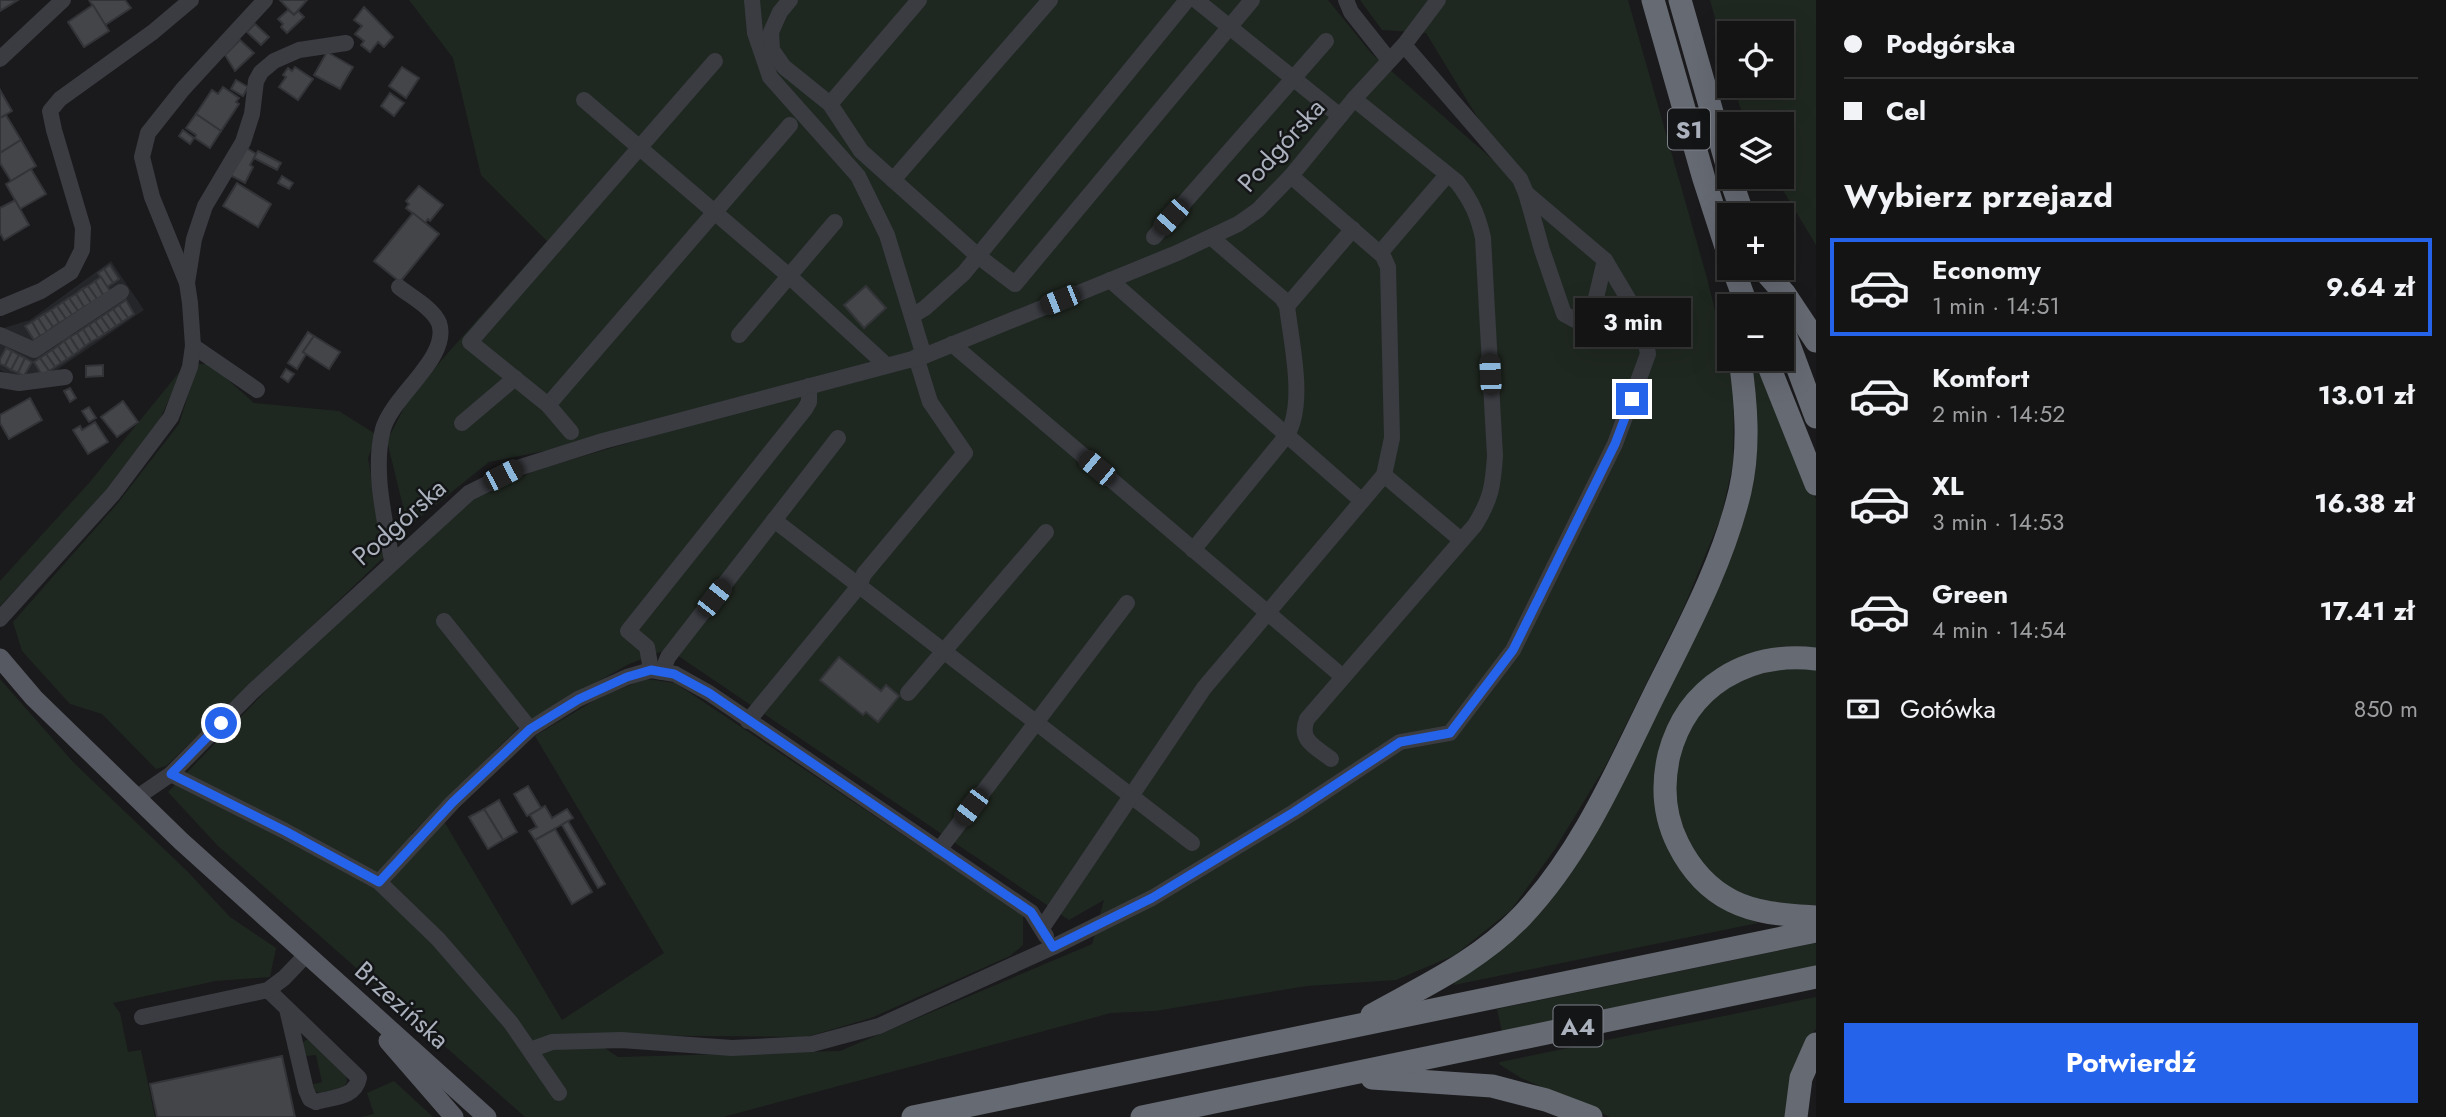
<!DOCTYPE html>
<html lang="pl">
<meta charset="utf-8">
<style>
:root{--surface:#141415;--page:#1d1d1e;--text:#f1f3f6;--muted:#9d9ea0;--line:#333334;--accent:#2563eb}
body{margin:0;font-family:Jost,sans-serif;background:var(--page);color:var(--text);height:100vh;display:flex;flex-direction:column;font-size:26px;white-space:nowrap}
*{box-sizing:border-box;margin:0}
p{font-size:23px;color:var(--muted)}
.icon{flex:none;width:38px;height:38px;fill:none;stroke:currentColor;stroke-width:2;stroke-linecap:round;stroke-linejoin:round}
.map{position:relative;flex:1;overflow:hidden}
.details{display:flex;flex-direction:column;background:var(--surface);width:630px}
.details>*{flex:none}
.banner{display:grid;align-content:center;height:154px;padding:0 28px;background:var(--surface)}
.fabs{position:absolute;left:1717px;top:21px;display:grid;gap:14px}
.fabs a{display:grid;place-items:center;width:77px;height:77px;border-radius:0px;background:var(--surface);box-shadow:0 7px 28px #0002,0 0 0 2px var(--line);font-size:35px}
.end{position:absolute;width:32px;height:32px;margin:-16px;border:9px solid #2563eb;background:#fff;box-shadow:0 0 0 4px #fff}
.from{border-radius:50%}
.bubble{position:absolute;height:49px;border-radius:0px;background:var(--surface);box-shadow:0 7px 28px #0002,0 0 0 2px var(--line);font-size:23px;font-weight:700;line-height:49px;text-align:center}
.car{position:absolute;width:21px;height:42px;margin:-21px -10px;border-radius:9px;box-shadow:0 0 5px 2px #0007;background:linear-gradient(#222 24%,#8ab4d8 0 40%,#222 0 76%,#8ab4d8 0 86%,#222 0)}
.banner b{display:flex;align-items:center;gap:24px;height:66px;font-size:26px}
.banner b+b{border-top:2px solid var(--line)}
.banner i{width:18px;height:18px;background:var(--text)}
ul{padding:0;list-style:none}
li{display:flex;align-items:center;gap:21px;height:98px;margin:0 14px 10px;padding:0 14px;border:4px solid transparent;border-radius:0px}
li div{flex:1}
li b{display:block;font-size:26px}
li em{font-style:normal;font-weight:700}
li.current{border-color:var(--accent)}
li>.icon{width:63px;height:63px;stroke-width:1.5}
h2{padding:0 28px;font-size:32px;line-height:84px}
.pay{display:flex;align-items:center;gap:18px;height:77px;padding:0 28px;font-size:26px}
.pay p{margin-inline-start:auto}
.primary-button{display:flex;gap:14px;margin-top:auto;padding:14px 28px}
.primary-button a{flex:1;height:80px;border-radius:0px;background:var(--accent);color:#fff;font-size:28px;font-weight:700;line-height:80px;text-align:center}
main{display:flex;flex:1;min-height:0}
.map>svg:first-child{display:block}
</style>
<main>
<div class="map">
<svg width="1816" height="1117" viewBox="0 0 1816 1117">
<rect width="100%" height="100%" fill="#1a1a1c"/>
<polygon fill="#252629" points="111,261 144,310 48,376 18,379 0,370 0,329 30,320"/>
<g fill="#1f2820" fill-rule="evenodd">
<path d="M409,0H1328L1372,54L1515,179L1426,33L1382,30L1360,0H1628L1707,278L1734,388L1733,464L1721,517L1684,607L1606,765L1555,849L1511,910L1455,955L1396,980L1307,986L1155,1011L1111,1013L723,1117H525L218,846L168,792L285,671L468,502L536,470L720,416L489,462L408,527L387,441L410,396L547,241L481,175L453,58ZM668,649L1069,920L1104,900L1092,944L840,1051L618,1057L586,1035L806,1037L871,1018L1010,956L1023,945V915L675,683L646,679L600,697L535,736L664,953L562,1020L445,823L410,835L522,724L629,664Z"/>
<polygon points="1710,0 1816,0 1816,245 1775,177 1782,177 1782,124 1746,124 1733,86 1782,86 1782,33 1729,33 1729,70"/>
<polygon points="1745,359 1760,359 1782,421 1816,499 1816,651 1704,685 1657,807 1739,914 1758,923 1454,985 1455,982 1520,932 1734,530"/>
<polygon points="186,364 159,421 99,500 0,606 0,581 89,483"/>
<polygon points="198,364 210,364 254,403 339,411 377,435 368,458 384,557 166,766 156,769 102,714 70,704 22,651 13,622 117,504 179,424"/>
<polygon points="1816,664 1816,908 1757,905 1696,868 1668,804 1684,727 1741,674"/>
<polygon points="0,679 73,762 188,872 230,917 276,948 270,977 216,981 113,1003 120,1013 128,1052 141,1050 155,1117 0,1117"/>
<polygon points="1816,943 1816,966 1502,1032 1497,1009"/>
<polygon points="1816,997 1816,1029 1807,1042 1787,1117 1610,1117 1521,1078 1499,1064 1500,1062"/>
<polygon points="306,1040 311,1040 346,1074 347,1082 343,1088 319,1093 314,1090 311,1085 322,1082 316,1055 305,1056 302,1043"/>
<polygon points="394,1081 433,1117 361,1117 374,1114 367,1093"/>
</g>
<g fill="#434549" stroke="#333438" stroke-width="2">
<polygon points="0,0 18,0 0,11"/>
<polygon points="89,0 125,0 131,8 105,25"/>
<polygon points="280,0 307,0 294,15"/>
<polygon points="93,5 109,31 84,47 68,22"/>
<polygon points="364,7 393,37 384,47 378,42 370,52 361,45 364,41 355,34 362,26 354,20"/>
<polygon points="288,10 294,15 298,11 304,17 287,33 281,27 283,24 278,19"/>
<polygon points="255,24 269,37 261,45 247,32"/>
<polygon points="240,40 254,53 235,71 225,55"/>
<polygon points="327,52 353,67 340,89 314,75"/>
<polygon points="295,67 313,79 298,100 279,87 286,77 283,75 288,68 292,71"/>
<polygon points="402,67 419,78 406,98 389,86"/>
<polygon points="236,80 248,87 243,96 231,89"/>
<polygon points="223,87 239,98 236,102 239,104 221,131 196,114 212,90 218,94"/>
<polygon points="0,90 12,111 0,118"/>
<polygon points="390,93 404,103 394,116 381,106"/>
<polygon points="196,114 221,131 210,148 195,138 196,135 186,128"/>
<polygon points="6,115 21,140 0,153 0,118"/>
<polygon points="183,130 194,138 190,144 179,136"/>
<polygon points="21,140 36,166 11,181 0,163 0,153"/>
<polygon points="245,147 256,154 250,165 253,167 245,183 230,175"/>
<polygon points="258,151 281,163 277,170 254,158"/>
<polygon points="31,169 46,194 20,209 6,184"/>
<polygon points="282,176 293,183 289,189 278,183"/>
<polygon points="237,183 271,204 258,227 223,206"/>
<polygon points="419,186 443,205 430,221 428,219 425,223 406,208 409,204 406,201"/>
<polygon points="15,200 29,225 4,240 0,233 0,208"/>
<polygon points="413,213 439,234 400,282 374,261"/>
<polygon points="110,265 119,279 113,283 104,269"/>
<polygon points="104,269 113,283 107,287 98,273"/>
<polygon points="101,277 110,291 103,295 95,281"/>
<polygon points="95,281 103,295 97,299 88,286"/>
<polygon points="88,286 97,299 91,303 82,289"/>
<polygon points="866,286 886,308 864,328 844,305"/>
<polygon points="82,289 91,303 84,307 76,294"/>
<polygon points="76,294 84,307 78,311 69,298"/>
<polygon points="69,298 78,311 72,315 63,302"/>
<polygon points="126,300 134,314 128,318 119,305"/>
<polygon points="63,302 72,315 66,319 57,306"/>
<polygon points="119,305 128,318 122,322 113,309"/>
<polygon points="57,306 66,319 59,323 51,310"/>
<polygon points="113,309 122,322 116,326 107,313"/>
<polygon points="51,310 59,323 53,327 44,314"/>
<polygon points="107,313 116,326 110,330 101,317"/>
<polygon points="44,314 53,327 47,332 38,318"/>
<polygon points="101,317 110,330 104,334 95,321"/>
<polygon points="38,318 47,332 40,336 32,322"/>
<polygon points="95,321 104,334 98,338 89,325"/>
<polygon points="32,322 40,336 34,340 25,326"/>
<polygon points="89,325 98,338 91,342 83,329"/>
<polygon points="83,329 91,342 85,346 77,333"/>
<polygon points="308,332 314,336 303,352 306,354 297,369 288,363"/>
<polygon points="77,333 85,346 79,351 70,337"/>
<polygon points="314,336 340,352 329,369 303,352"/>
<polygon points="70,337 79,351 73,355 64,341"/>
<polygon points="64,341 73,355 67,359 58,346"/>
<polygon points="58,346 67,359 61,363 52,350"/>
<polygon points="6,348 12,351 5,366 0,364 0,359"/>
<polygon points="52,350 61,363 55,367 46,354"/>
<polygon points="12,351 19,355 11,370 5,366"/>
<polygon points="46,354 55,367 49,371 40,358"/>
<polygon points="19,355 25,358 18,373 11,370"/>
<polygon points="25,358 32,362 24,376 18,373"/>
<polygon points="40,358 49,371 42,375 34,362"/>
<polygon points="103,365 103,376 86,377 86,366"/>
<polygon points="286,369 294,374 288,382 281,377"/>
<polygon points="70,388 76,398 70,402 64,391"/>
<polygon points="30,398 42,420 9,439 0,423 0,415"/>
<polygon points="123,401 138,422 117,437 101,417"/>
<polygon points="89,407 96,418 89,422 82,411"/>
<polygon points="95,422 108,442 88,454 73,430 80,426 82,430"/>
<polygon points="839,657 881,691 886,685 899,696 878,722 866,712 863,715 820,680"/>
<polygon points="528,786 541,808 527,816 514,794"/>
<polygon points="499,800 517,832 503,840 484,809"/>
<polygon points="545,806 552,818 567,809 573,818 535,840 529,831 537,827 530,815"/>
<polygon points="484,809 503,840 488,849 469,817"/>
<polygon points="568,821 605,884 598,888 562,825"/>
<polygon points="555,829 592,892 572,904 535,840"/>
<polygon points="282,1056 295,1117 157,1117 150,1084"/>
</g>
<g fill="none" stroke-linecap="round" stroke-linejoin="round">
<g stroke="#3a3c42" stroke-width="16">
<polyline points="752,0 755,33 770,77 858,176 887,235 924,356"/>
<polyline points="790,0 780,12 771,32 772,50 784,67 830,104 861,151 978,256 1015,284 1252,0"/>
<polyline points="1196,0 1340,116"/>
<polyline points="1346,0 1351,12 1389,60"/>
<polyline points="0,59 63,0"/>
<polyline points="584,100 789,276 886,365"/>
<polyline points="830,104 919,0"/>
<polyline points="893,180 1050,0"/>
<polyline points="1526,193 1542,250 1564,314 1575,320 1595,302 1605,260"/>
<polyline points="1154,237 1326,41"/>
<polyline points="1380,253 1447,175"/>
<polyline points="1110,280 1362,501"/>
<polyline points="187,283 194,239 205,206 243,142 252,114 256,81 261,72 274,61 299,50 346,43"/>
<polyline points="1287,306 1353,229"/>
<polyline points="0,308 41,291 71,272 82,250 83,228 54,130 50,111 60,99 153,32 191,0"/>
<polyline points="912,316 925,308 964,273 1187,0"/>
<polyline points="0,335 34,350 121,292"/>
<polyline points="739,335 835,222"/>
<polyline points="952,344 1343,677"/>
<polyline points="193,346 257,390"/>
<polyline points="0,380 19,383 65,377"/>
<polyline points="548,405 790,125"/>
<polyline points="462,423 515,378"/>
<polyline points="571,432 548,405 470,342 715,61"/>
<polyline points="1384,475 1461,540"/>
<polyline points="774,520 1192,843"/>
<path d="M1193,550L1287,435C1306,403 1291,342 1287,306L1282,298L1212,238"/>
<path d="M392,561C385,520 372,470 383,429C392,396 451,357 439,323C433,308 410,296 399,287"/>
<polyline points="0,619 113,494 171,417 190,367 193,346 190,303 187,283 152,197 142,157 148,133 183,89 265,0"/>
<polyline points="444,621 530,729"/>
<polyline points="651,670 647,647 628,631 805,409 809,402 809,386"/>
<polyline points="662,672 668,657 838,438"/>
<polyline points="908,693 1046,532"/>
<polyline points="748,721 859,586 864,574 965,453 930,402 916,357"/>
<path d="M1331,759C1316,747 1298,741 1307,719L1475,525C1491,499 1493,486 1495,456L1483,238C1478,215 1471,200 1457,182L1354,99"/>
<polyline points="171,774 285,831 379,882 438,939 511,1023 559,1093"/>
<polyline points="136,798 171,774 253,691 469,493 521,467 603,441 924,356 1177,253 1238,224 1258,210 1291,176 1354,99 1404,45 1438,0"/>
<polyline points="939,850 1127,603"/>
<polyline points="379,882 453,802 530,729 578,699 627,677 651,670 675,674 709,693 1031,912 1046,936"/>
<polyline points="1042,928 1204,688 1384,475 1392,438 1388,267 1383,256 1291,176"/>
<path d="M268,990L359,1078C355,1098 333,1097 316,1102L310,1099L306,1090L287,1009"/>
<polyline points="142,1017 268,990 284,978 306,955"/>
<polyline points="530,1050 552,1042 621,1040 732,1048 812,1044 879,1026 1053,947 1152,898 1294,812 1400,742 1450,733 1513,650 1615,444 1648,354 1642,322 1605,260 1526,193 1520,179 1404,45"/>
</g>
<g stroke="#565961" stroke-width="19">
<polyline points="0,658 34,698 181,841 487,1117"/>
<polyline points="388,1041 454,1117"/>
</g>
<g stroke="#666a73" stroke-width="23">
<polyline points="1653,0 1704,179 1729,256"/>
<polyline points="1680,0 1729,172"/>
<polyline points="1730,177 1743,215"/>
<polyline points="1733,268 1747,306"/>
<polyline points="1762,268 1784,293 1816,341"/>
<polyline points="1782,326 1816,417"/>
<polyline points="1766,359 1816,484"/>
<path d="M1816,659C1747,651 1687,686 1669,755C1662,785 1664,816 1678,844C1690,868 1708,889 1732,901C1758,914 1788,915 1816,917"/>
<path d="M1372,1015C1424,986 1479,961 1521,917C1581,854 1616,772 1654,695C1687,629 1723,563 1740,491C1750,448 1746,402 1740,359"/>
<polyline points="1372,1078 1492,1086 1546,1100 1591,1117"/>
<polyline points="913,1117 1816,931"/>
<polyline points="1142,1117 1816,977"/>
<polyline points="1796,1117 1801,1078 1816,1044"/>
</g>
</g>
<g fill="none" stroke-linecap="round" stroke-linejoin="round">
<polyline stroke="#2563eb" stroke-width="9" points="221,723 171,774 285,831 379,882 453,802 530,729 579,699 627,677 651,670 674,674 709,693 1031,912 1053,947 1152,898 1294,812 1400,742 1450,733 1513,650 1615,444 1632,399"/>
</g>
<g text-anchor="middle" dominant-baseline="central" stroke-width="5" stroke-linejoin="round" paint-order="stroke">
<g fill="#141517" stroke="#7e828b" stroke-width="2">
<rect x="1668" y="108.5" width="42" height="41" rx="5"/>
<rect x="1553.5" y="1005.5" width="49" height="41" rx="5"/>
</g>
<g font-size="24" font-weight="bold" fill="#abb1bd">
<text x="1689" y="129">S1</text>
<text x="1578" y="1026">A4</text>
</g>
<g font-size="26" fill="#abb1bd" stroke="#141517">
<text transform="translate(1281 145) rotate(-48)">Podgórska</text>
<text transform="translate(399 522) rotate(-42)">Podgórska</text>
<text transform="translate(402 1005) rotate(42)">Brzezińska</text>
</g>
</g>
</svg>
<div class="fabs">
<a><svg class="icon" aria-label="locate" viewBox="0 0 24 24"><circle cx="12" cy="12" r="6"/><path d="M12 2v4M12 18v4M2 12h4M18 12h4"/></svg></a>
<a><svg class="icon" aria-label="layers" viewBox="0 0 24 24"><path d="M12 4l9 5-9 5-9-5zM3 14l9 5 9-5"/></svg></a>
<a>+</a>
<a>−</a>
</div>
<i class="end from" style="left:221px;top:723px"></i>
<i class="end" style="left:1632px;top:399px"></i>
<div class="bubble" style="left:1575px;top:298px;width:116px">3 min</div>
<i class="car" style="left:1171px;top:217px;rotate:222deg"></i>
<i class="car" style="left:1060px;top:300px;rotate:248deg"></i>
<i class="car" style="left:1490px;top:374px;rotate:357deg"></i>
<i class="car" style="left:1097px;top:468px;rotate:310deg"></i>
<i class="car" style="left:503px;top:475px;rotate:63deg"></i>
<i class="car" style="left:714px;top:598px;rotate:38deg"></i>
<i class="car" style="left:971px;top:807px;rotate:217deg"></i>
</div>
<section class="details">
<div class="banner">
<b><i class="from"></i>Podgórska</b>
<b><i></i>Cel</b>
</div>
<h2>Wybierz przejazd</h2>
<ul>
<li class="current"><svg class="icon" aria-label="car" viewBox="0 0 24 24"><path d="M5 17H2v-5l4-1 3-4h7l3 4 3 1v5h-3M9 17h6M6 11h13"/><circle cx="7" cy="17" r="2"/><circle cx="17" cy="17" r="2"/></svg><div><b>Economy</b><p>1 min · 14:51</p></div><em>9.64 zł</em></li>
<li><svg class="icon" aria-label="car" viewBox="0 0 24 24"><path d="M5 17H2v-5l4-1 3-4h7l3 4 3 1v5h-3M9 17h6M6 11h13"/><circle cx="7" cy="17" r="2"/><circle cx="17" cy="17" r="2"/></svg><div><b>Komfort</b><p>2 min · 14:52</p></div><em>13.01 zł</em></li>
<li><svg class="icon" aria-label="car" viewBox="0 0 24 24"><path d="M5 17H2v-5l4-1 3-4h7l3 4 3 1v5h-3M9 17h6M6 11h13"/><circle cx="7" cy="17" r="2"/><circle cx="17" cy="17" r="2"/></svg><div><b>XL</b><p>3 min · 14:53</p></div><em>16.38 zł</em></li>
<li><svg class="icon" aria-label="car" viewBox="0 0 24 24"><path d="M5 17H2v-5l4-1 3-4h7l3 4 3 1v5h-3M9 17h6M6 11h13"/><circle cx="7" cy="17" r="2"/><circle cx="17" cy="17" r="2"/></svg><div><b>Green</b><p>4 min · 14:54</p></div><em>17.41 zł</em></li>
</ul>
<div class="pay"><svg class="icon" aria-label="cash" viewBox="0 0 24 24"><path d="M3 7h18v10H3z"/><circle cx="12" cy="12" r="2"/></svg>Gotówka<p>850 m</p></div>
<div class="primary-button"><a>Potwierdź</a></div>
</section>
</main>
